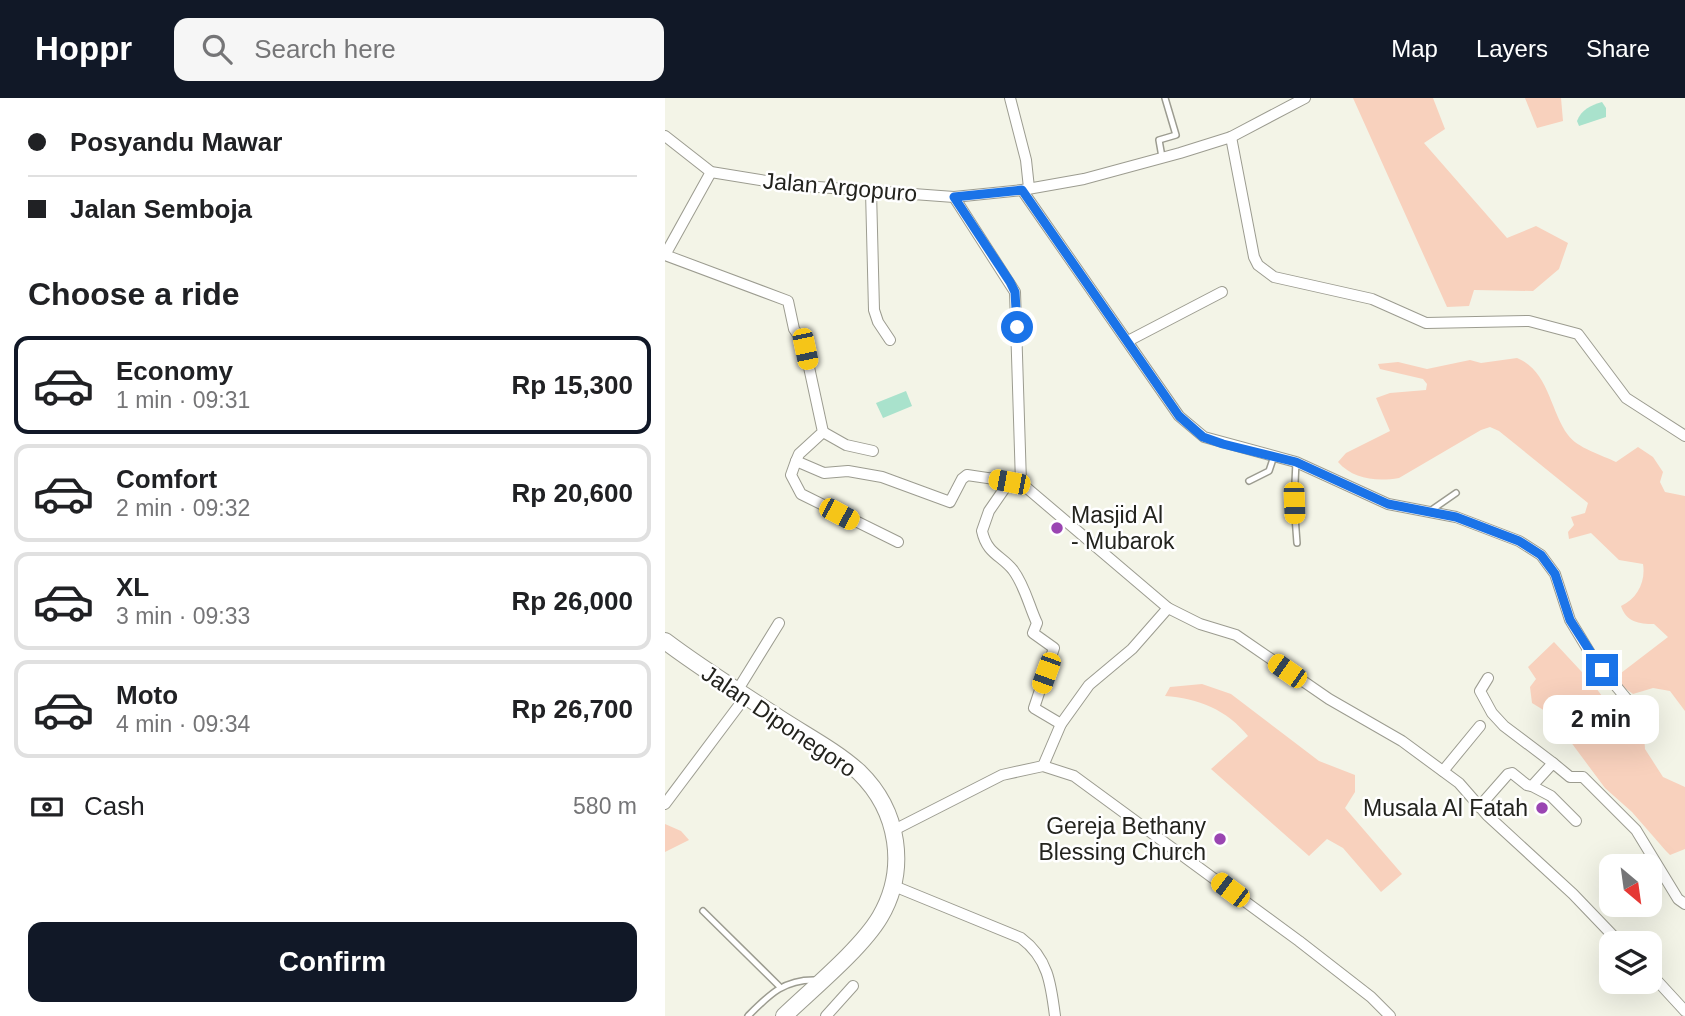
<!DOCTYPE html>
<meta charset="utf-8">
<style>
:root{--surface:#fff;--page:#f6f6f6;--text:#202124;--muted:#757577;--line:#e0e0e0;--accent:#111827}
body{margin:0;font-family:Arial,sans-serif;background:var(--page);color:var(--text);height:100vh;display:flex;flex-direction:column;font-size:26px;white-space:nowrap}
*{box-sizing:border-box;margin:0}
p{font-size:23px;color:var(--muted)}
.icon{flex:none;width:38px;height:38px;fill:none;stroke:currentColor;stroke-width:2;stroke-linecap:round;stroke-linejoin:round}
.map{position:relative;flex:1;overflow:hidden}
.panel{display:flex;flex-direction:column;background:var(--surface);width:665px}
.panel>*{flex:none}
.banner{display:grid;align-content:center;height:154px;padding:0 28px;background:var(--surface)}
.needle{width:46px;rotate:151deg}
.controls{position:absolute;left:934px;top:756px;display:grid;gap:14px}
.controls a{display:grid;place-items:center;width:63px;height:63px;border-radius:14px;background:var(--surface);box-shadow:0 7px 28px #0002;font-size:35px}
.end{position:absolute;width:32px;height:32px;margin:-16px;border:9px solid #1a73e8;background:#fff;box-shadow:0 0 0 4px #fff}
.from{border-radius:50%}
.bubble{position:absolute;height:49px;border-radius:14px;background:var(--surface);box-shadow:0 7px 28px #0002;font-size:23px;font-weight:600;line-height:49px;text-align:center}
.car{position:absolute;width:21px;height:42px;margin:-21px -10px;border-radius:9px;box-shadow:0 0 5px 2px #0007;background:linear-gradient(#f5c518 24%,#345 0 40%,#f5c518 0 76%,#345 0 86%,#f5c518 0)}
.banner b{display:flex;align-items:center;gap:24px;height:66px;font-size:26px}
.banner b+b{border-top:2px solid var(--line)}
.banner i{width:18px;height:18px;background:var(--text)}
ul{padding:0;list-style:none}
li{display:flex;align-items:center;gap:21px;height:98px;margin:0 14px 10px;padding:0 14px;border:4px solid var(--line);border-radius:14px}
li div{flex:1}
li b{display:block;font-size:26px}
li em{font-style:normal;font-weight:600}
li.selected{border-color:var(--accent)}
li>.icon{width:63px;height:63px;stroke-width:1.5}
h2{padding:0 28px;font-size:32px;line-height:84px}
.pay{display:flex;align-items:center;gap:18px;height:77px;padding:0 28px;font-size:26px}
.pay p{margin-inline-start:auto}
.cta{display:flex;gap:14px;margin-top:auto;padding:14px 28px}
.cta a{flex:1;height:80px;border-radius:14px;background:var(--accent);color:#fff;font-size:28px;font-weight:600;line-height:80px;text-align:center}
header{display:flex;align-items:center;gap:42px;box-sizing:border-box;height:98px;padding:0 35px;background:var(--accent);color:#fff}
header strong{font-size:33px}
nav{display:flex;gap:38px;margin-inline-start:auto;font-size:24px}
.search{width:490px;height:63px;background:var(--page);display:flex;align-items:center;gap:18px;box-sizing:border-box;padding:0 24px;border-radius:14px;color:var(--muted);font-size:26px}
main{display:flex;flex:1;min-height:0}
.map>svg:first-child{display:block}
</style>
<header>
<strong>Hoppr</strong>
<div class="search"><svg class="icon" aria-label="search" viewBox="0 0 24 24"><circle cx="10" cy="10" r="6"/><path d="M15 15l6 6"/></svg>Search here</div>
<nav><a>Map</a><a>Layers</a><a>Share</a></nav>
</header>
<main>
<section class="panel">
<div class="banner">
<b><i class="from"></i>Posyandu Mawar</b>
<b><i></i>Jalan Semboja</b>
</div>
<h2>Choose a ride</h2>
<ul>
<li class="selected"><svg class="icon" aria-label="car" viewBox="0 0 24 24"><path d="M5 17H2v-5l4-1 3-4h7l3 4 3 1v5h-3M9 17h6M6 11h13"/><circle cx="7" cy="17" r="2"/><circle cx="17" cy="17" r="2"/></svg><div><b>Economy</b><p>1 min · 09:31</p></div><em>Rp 15,300</em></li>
<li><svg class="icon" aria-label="car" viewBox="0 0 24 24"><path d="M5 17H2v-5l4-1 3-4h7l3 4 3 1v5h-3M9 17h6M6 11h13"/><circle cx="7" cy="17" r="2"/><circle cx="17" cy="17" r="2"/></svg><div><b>Comfort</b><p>2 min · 09:32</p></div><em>Rp 20,600</em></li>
<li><svg class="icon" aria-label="car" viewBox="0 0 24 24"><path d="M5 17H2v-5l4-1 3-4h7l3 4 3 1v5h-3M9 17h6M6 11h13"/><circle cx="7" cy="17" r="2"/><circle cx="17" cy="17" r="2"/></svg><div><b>XL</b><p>3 min · 09:33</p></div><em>Rp 26,000</em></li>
<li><svg class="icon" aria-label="car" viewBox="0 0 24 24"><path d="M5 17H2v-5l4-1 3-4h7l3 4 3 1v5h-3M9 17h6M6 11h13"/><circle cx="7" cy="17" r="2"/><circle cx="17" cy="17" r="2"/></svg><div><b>Moto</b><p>4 min · 09:34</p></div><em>Rp 26,700</em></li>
</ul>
<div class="pay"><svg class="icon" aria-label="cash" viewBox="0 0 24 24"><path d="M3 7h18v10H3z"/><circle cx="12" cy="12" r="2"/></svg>Cash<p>580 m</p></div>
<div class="cta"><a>Confirm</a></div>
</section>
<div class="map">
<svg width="1020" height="918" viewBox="0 0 1020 918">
<rect width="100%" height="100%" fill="#f3f4e7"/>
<g fill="#f8d1bd">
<polygon points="688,0 768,0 780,31 759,45 842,140 871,128 903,145 894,171 868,193 809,192 804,208 782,209"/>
<polygon points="860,0 896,0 898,23 872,30"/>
<path d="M852,260C884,273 885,313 903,337C912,350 937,357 951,364L973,349L988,359L998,374L995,384L1000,394L1020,398V613L1005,593L988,590L968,596L957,588L956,575L1003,539L989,526C974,526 961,524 956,508C972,501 981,484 978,466L954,462L926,435L904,441L903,434L909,427L906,419L920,415L923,405L834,333L825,329L816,332L734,380C711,384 688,381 673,364L681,355L725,333L711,300L725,295L761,292L762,286L758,281L715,271L713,266L733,264L762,271L805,262L816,265Z"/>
<polygon points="889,544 928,586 955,622 972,627 979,637 980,651 998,679 1020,689 1020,751 1005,757 1001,753 967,714 940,690 885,616 867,605 865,589 871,581 863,569"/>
<path d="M537,586L566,596L654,663L690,677V694L680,710L737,776L716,794L678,750L662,741L644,758L546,671L583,638C562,612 533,600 500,598L505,589Z"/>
<polygon points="0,726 16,733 24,742 0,754"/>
</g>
<g fill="#a9e2cc">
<path d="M937,4L941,10V19L914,28L912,23C916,12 926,7 937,4Z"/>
<polygon points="241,293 247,308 218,320 211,305"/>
</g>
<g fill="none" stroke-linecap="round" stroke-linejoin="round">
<defs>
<g id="service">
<polyline points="497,59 494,42 511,37 500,0"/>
<polyline points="631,364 629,405 632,445"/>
<polyline points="584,383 604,373 609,358"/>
<polyline points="765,413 791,395"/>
<polyline points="38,813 114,888"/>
<path d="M83,918C104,897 119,881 151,882"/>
</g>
<g id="minor">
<polyline points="345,0 361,62 364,90"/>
<polyline points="0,38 46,74 126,87 289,99 357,92 419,81 515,55 566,39 640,0"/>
<polyline points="566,39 589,159 593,167 609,179 707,201 761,225 864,223 913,236 961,300 1020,338"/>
<polyline points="46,74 0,157 123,203 129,231 139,246 158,334 134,356 131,363 159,375 183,373 217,379 285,404 297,381 302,377 356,385"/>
<polyline points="357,92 514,318 539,339 631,364 723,406 791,419 854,443 876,457 890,476 905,522 928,560 983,627"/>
<polyline points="206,93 209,212 213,224 225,242"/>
<polyline points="289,99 350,194 356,385 503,510 535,526 571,537 664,601 737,643 794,685 822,717 908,796 955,845"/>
<polyline points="463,243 557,194"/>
<polyline points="158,334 181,347 208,353"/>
<polyline points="131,363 126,377 136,396 233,444"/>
<path d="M344,384L324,413L317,433C322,456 336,457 348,472C360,488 364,508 372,525L368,535L389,550L369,610L396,626"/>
<polyline points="823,580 815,593 827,615 839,628 888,665"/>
<polyline points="72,593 114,525"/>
<polyline points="378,668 396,626 424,587 467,551 503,510"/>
<polyline points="778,673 815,628"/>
<polyline points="867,688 886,698 911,723"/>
<polyline points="0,706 81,598"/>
<polyline points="814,709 843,676 847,675 862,687 867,688 888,665 905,679 918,679 971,732 1013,801 1020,806"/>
<polyline points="229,732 337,677 378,668 409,678 634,843 706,899 725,918"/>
<path d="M229,788L356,840C383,860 386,886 390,918"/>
<polyline points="985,875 1020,913"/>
<polyline points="161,918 188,888"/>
</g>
<path id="primary" d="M0,543C37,571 76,595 114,620C140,637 171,653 194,674C234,713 243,771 215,819C196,851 146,892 119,918"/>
</defs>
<use href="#service" stroke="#9c9c90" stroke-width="8"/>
<use href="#minor" stroke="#9c9c90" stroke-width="12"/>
<use href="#primary" stroke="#9c9c90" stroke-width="18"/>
<use href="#service" stroke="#fff" stroke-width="5"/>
<use href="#minor" stroke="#fff" stroke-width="10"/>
<use href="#primary" stroke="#fff" stroke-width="16"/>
</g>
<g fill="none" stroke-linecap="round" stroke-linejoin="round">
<polyline stroke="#1a73e8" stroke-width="9" points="352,229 350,194 345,184 289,99 357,92 514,318 538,339 558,346 631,364 723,406 791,419 854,443 876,457 890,476 905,522 937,572"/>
</g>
<g fill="#9a45b2" stroke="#fff" stroke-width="2.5">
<circle cx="392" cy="430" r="7"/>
<circle cx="877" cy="710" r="7"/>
<circle cx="555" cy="741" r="7"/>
</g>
<g text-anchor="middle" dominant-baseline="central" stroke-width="5" stroke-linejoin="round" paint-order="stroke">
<g font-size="23" fill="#23231e" stroke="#fff">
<text transform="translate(175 89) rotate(5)">Jalan Argopuro</text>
<text transform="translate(114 623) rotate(34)">Jalan Diponegoro</text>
</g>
<g font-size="23" fill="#23231e" stroke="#fff" text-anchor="end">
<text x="406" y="417" text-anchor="start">Masjid Al<tspan x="406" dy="26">- Mubarok</tspan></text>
<text x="863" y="710">Musala Al Fatah</text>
<text x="541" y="728">Gereja Bethany<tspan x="541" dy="26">Blessing Church</tspan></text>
</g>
</g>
</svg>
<div class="controls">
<a><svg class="needle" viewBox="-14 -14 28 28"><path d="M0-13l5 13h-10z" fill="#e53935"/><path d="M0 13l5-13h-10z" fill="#757577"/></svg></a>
<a><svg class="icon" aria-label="layers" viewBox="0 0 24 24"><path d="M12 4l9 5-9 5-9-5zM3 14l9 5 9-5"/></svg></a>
</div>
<i class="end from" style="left:352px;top:229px"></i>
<i class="end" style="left:937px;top:572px"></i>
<div class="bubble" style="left:878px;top:597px;width:116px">2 min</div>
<i class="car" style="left:140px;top:251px;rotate:168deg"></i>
<i class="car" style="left:344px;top:384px;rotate:281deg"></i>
<i class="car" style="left:629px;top:405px;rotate:178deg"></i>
<i class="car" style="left:174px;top:416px;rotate:118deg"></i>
<i class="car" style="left:622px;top:573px;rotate:305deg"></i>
<i class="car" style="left:381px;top:575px;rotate:200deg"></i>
<i class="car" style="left:565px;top:792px;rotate:307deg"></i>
</div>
</main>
